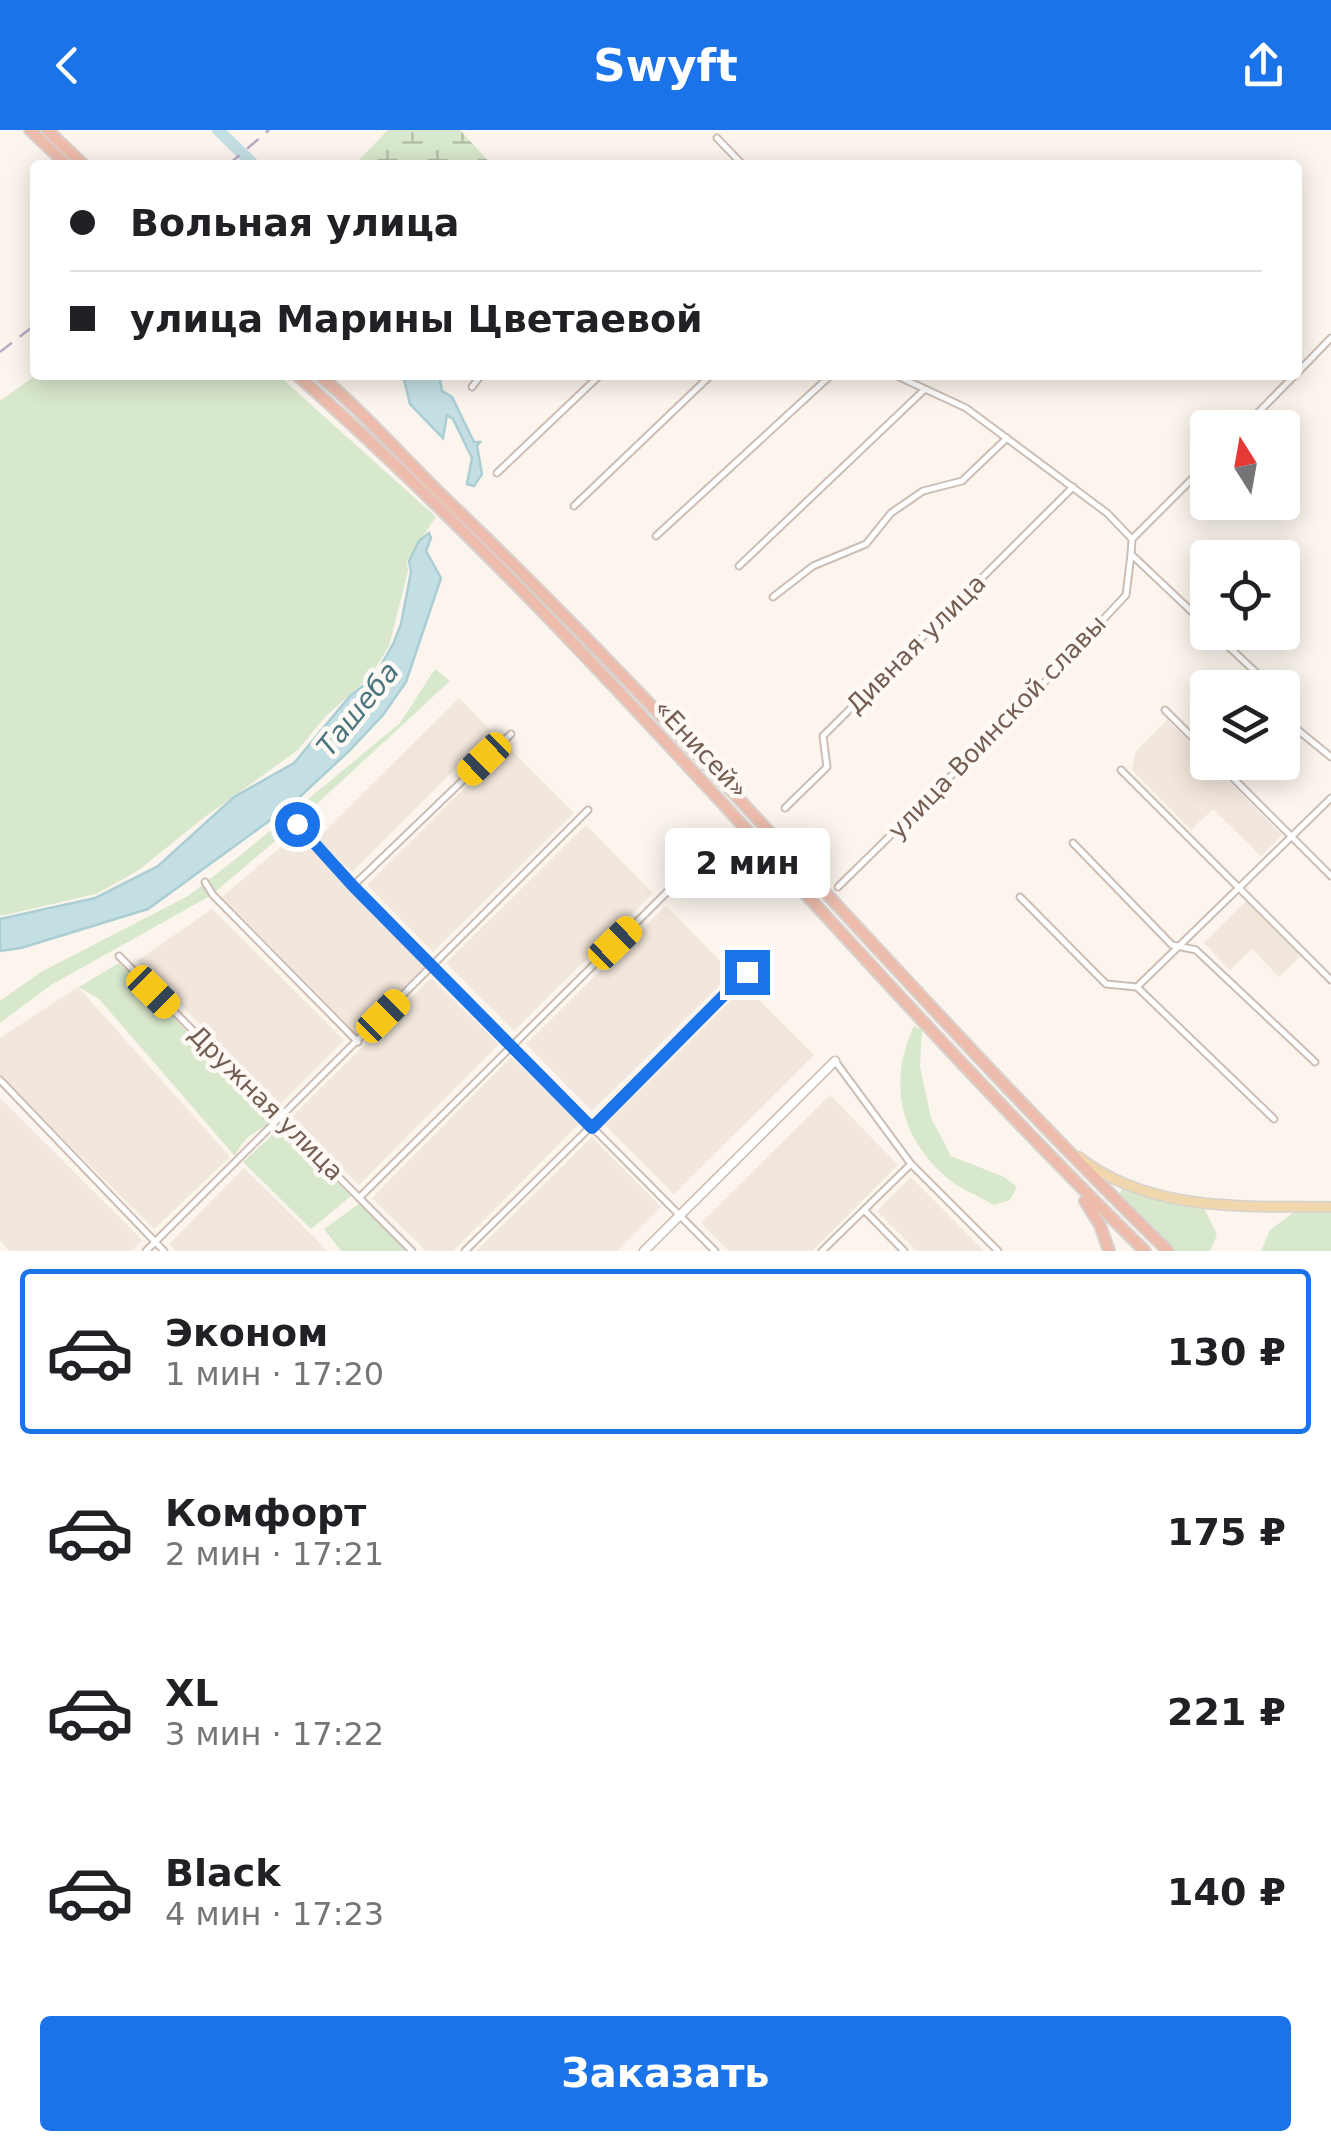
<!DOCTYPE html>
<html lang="ru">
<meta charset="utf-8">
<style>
:root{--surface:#fff;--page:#f6f6f6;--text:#202124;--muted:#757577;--line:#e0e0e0;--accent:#1a73e8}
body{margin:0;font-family:"DejaVu Sans",sans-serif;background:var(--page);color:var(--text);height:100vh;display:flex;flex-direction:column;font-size:38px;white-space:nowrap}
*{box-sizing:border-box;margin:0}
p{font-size:32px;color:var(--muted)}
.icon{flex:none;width:55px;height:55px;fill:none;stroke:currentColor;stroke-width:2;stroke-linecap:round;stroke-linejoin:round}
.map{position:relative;height:1121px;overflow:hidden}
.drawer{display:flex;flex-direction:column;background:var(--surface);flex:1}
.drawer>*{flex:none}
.banner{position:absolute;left:30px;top:30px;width:1272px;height:220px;border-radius:10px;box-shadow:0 5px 25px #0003;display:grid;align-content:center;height:220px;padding:0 40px;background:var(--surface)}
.needle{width:65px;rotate:349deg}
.tools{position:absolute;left:1190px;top:280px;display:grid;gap:20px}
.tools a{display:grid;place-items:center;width:110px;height:110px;border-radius:10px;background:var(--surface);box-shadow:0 5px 25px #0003;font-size:50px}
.end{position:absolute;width:45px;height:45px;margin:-22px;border:12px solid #1a73e8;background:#fff;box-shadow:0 0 0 5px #fff}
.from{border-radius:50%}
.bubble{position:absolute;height:70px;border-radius:10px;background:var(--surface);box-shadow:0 5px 25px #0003;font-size:32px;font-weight:700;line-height:70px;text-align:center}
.car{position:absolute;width:30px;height:60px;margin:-30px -15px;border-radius:12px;box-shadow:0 0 8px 2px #0007;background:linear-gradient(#f5c518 24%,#345 0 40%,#f5c518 0 76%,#345 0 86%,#f5c518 0)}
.banner b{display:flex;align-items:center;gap:35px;height:95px;font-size:38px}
.banner b+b{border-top:2px solid var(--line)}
.banner i{width:25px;height:25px;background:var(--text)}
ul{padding:18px 0 0;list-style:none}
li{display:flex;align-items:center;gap:30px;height:165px;margin:0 20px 15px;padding:0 20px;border:5px solid transparent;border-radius:10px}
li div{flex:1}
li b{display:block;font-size:38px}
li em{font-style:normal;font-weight:700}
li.on{border-color:var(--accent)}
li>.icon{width:90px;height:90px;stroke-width:1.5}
.primary-button{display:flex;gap:20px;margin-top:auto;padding:20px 40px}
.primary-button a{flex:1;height:115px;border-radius:10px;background:var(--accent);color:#fff;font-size:40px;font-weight:700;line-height:115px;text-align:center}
header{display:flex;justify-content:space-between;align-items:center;height:130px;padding:0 40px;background:var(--accent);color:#fff;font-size:45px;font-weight:700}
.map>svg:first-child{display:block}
</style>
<header><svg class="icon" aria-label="back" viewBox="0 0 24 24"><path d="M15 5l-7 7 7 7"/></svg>Swyft<svg class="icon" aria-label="share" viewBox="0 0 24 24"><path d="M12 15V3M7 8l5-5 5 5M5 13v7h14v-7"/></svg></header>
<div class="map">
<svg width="1331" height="1121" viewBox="0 0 1331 1121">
<defs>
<pattern id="wetland-marsh" width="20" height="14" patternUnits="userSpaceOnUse" patternTransform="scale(2.5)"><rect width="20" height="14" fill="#d8e8cc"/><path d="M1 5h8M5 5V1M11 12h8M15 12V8" fill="none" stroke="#b4bfa8"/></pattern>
</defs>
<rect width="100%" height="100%" fill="#fbf5ed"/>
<g fill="#f2e7dc">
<polygon points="459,568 492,602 352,742 317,709"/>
<polygon points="1167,590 1282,705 1261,726 1213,679 1191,700 1132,640 1136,621"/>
<polygon points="507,616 574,683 433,822 367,755"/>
<polygon points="586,695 653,763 514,901 446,833"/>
<polygon points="296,704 428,836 357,904 222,767"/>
<polygon points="1246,771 1301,826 1279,847 1252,819 1230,840 1204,813"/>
<polygon points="666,776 732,843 592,981 526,914"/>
<polygon points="212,779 344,910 280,974 137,831"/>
<polygon points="431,848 499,914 359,1055 292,987"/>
<polygon points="745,856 814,925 674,1064 605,995"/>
<polygon points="78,857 230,1027 154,1099 0,946 0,908"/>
<polygon points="511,927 580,993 453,1121 426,1121 372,1068"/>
<polygon points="830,965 898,1035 812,1121 729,1121 701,1093"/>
<polygon points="0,968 142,1110 131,1121 10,1121 0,1111"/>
<polygon points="592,1007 661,1077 617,1121 476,1121"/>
<polygon points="244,1038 310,1103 327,1121 176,1121 169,1114"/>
<polygon points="911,1047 984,1121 917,1121 877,1081"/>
</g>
<g fill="#d8e8cc">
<polygon points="36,245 278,245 436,387 407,430 408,441 389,516 371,545 324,588 298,620 202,689 139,740 114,754 96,764 5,785 0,785 0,271"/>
<polygon points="435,539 450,551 293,696 210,766 51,855 0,893 0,871 41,842 188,766 242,724 400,593"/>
<path d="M119,833L271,986V994C253,1002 243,1008 235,1026L99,869L79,857Z"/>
<path d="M914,896L922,900L920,936L931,988L951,1026L1004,1047L1017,1057L1010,1070L994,1075C979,1066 959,1059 946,1047C899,1006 888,951 914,896Z"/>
<polygon points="281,997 351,1066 311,1099 243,1032"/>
<polygon points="1123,1058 1203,1076 1217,1105 1210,1121 1173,1121 1118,1066"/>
<polygon points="360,1073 407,1121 341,1121 324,1099"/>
<polygon points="1297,1080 1331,1081 1331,1121 1261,1121 1270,1100"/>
</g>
<polygon fill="url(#wetland-marsh)" points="388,0 460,0 492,35 354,35"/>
<g fill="#c3dfe3" stroke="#abced4" stroke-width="2.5">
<polygon points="403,245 439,245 442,261 452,267 474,312 480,312 477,316 482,344 474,356 467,354 472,328 453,289 447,285 443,308 410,274"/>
<polygon points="429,403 431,408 426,421 441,448 406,552 383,585 349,621 291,675 148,779 21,818 0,821 0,789 95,768 158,736 234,667 294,633 350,566 375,546 394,512 401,494 411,442 409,431 419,411"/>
</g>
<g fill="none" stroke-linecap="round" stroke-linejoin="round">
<polyline stroke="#c3dfe3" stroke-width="12" points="218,0 254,35"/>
<defs>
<g id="street">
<polyline points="717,8 743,35"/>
<polyline points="1298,242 1331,208"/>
<polyline points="895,245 966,278 1107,383 1132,409 1131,424 1208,497"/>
<polyline points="472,257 481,245"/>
<polyline points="1243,298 1295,245"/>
<polyline points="497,343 600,245"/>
<polyline points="574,376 711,245"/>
<polyline points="656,406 831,245"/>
<polyline points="1132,409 1208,333"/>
<polyline points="739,436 924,260"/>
<polyline points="773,467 813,436 866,414 891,383 923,361 962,351 1007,308"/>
<polyline points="1213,502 1261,547 1268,558"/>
<polyline points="1165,580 1208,623"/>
<polyline points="1282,580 1293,596 1331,627"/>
<polyline points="1217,632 1331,746"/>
<polyline points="1121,640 1331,850"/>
<polyline points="785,678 827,637 823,606 1073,357"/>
<polyline points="290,685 353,756 715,1121"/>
<polyline points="1073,713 1172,815 1196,820 1315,932"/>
<polyline points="205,752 213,765 358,912"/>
<polyline points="353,756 511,604"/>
<polyline points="838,757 1026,572 1126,465 1131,424"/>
<polyline points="1020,767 1106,854 1137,857 1274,989"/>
<polyline points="119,826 412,1121"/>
<polyline points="1137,857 1331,668"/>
<polyline points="835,931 911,1034 998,1121"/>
<polyline points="0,950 164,1121"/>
<polyline points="360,1067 667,762"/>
<polyline points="864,1080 904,1121"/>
<polyline points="146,1121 588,680"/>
<polyline points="465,1121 747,842"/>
<polyline points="822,1121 911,1034"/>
</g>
<polyline id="secondary" points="644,1121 835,931"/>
<path id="primary" d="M1079,1027C1150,1083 1246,1076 1331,1077"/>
<g id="highway">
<polyline points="30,0 67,35"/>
<polyline points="47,0 84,35"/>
<path d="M297,245C602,515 854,836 1145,1121"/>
<path d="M319,245C366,284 405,330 449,372C700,611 920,879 1168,1121"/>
<polyline points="1085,1071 1100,1095 1109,1121"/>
</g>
</defs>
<use href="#street" stroke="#ccbeb4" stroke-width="9"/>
<use href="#secondary" stroke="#cfbeb2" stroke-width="11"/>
<use href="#primary" stroke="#d8d2cf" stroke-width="12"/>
<use href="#highway" stroke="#d8d2cf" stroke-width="14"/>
<use href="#street" stroke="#fff" stroke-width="5"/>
<use href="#secondary" stroke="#fff" stroke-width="8"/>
<use href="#primary" stroke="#f1d7ae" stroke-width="9"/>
<use href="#highway" stroke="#edbcac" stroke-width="10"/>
<g stroke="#b9abc5" stroke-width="2.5" stroke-dasharray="15 10" stroke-linecap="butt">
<polyline points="228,35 269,0"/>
<polyline points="0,222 35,195"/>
</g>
</g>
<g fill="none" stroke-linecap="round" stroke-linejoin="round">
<polyline stroke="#1a73e8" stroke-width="12" points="297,694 353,756 592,998 747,842"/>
</g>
<g text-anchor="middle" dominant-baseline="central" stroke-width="9" stroke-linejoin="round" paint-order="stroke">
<g font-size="25" fill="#745e52" stroke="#fef9f4">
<text transform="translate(916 514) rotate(-45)">Дивная улица</text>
<text transform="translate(997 597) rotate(-46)">улица Воинской славы</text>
<text transform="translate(701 619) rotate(47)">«Енисей»</text>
<text transform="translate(266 973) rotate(45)">Дружная улица</text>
</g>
<g font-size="28" font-style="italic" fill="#4a767e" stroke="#fef9f4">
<text transform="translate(358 579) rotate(-51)">Ташеба</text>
</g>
</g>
</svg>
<div class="tools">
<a><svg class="needle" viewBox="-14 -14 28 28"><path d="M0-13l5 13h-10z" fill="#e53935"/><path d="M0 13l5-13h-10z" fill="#757577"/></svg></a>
<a><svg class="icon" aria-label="locate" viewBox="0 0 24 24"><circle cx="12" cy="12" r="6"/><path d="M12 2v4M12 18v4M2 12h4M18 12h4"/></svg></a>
<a><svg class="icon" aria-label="layers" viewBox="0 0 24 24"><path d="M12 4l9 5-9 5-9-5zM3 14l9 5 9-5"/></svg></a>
</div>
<i class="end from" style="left:297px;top:694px"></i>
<i class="end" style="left:747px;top:842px"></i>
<div class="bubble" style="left:665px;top:698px;width:165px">2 мин</div>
<i class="car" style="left:484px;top:629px;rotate:226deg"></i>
<i class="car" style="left:615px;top:813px;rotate:46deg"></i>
<i class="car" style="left:153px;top:862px;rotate:135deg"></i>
<i class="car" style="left:383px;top:886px;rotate:45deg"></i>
<div class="banner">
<b><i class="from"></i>Вольная улица</b>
<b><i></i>улица Марины Цветаевой</b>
</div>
</div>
<section class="drawer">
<ul>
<li class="on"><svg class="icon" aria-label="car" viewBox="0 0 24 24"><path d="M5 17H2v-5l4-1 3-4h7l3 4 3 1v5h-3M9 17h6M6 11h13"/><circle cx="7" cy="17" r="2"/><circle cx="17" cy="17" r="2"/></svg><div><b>Эконом</b><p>1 мин · 17:20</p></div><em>130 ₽</em></li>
<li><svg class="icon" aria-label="car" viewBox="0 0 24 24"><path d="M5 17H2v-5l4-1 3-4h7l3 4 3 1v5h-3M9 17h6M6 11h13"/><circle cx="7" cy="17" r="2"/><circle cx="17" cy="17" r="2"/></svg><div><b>Комфорт</b><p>2 мин · 17:21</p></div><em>175 ₽</em></li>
<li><svg class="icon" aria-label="car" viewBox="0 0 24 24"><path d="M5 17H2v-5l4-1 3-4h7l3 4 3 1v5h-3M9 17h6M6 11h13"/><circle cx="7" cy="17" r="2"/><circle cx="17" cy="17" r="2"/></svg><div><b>XL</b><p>3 мин · 17:22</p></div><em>221 ₽</em></li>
<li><svg class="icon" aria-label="car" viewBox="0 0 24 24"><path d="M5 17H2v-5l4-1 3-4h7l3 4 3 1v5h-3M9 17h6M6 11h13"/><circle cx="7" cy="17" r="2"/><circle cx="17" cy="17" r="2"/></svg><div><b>Black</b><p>4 мин · 17:23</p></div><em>140 ₽</em></li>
</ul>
<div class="primary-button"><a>Заказать</a></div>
</section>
